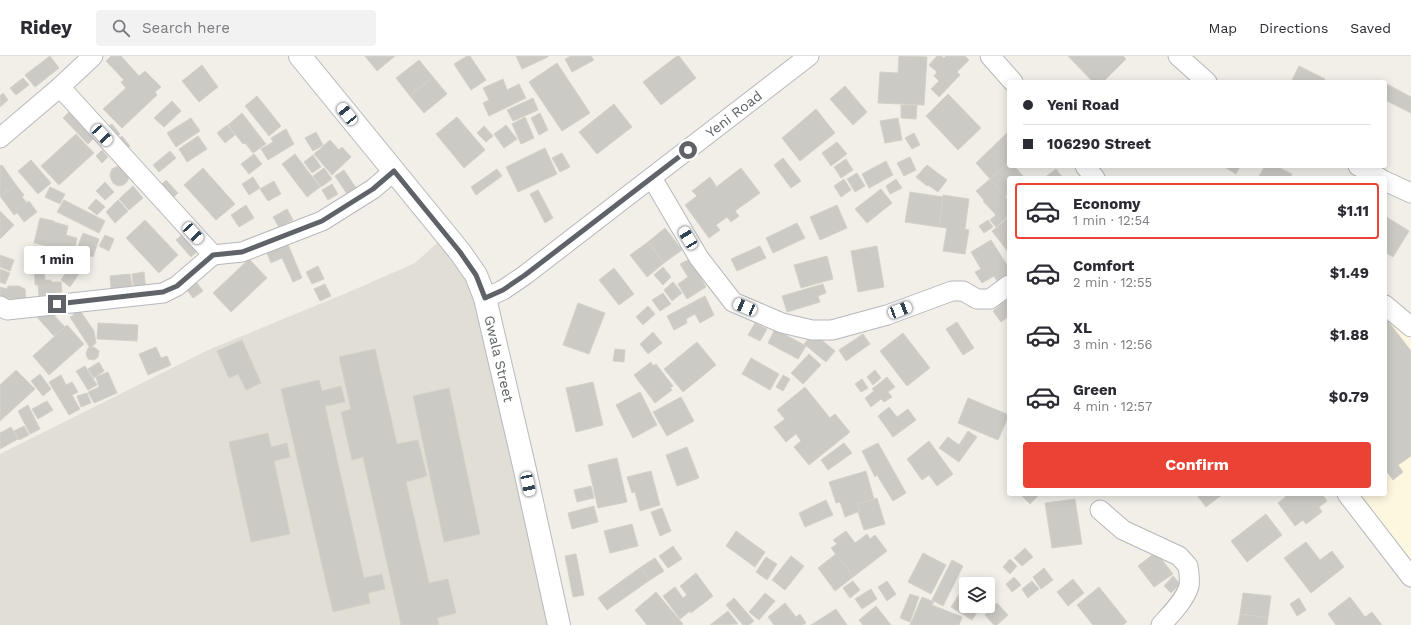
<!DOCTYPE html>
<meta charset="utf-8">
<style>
:root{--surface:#fff;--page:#f2f2f3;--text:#2b2b33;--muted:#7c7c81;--line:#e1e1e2;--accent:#ea4335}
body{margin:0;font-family:"Work Sans",sans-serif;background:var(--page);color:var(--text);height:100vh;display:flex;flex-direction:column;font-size:15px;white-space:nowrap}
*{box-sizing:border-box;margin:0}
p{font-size:13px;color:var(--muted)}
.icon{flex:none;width:22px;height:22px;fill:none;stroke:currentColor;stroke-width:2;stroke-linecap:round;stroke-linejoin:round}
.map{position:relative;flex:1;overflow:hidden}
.side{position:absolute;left:1007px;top:120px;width:380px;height:320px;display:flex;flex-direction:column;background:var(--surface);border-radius:4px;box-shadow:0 2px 10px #0003}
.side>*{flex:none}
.hud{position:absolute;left:1007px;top:24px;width:380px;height:88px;border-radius:4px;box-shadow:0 2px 10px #0003;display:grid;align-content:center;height:88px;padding:0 16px;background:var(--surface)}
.fabs{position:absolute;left:959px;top:521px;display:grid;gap:8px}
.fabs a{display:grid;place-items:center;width:36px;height:36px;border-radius:4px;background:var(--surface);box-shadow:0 2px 10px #0003;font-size:20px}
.end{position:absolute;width:18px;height:18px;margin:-9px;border:5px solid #5f6368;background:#fff;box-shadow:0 0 0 2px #fff}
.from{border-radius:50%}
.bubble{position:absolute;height:28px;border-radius:4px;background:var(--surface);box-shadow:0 2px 10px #0003;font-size:13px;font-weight:700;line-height:28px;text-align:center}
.car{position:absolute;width:12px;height:24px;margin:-12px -6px;border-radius:5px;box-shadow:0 0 3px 1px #0007;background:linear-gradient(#fff 24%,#345 0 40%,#fff 0 76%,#345 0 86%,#fff 0)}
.hud b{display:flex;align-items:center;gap:14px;height:38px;font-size:15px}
.hud b+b{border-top:1px solid var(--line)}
.hud i{width:10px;height:10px;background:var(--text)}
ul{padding:7px 0 0;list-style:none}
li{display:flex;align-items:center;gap:12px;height:56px;margin:0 8px 6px;padding:0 8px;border:2px solid transparent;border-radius:4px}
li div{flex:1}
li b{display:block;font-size:15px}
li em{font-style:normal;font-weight:700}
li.on{border-color:var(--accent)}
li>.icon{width:36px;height:36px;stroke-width:1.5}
.cta{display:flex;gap:8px;margin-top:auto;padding:8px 16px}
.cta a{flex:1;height:46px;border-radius:4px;background:var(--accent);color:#fff;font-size:16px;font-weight:700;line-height:46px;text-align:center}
header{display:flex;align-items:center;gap:24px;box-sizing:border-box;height:56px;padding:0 20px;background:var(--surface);border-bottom:1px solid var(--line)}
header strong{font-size:19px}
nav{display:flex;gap:22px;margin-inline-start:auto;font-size:14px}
.search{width:280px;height:36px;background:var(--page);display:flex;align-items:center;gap:10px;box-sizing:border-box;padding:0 14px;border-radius:4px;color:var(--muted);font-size:15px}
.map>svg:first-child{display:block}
</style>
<header>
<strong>Ridey</strong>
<div class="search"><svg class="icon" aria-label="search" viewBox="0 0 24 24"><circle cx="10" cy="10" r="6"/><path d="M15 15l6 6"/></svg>Search here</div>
<nav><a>Map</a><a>Directions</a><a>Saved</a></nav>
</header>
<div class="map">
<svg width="1411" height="569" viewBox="0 0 1411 569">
<rect width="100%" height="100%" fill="#f1efe8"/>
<polygon fill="#fef7e0" points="1385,250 1411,272 1411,521 1346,438 1385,438"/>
<polygon fill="#e1ded6" points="446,179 476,220 559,569 0,569 0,398 208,294 349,236 415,207"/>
<g fill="#cccac5" stroke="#d6d1c6">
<polygon points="50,0 59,12 35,31 25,19"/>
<polygon points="111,0 121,0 139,20 145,15 161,31 155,36 157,39 122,72 103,53 126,32 121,26 124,24 106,5"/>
<polygon points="365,0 395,0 377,15"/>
<polygon points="467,0 470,0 486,24 471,34 454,8"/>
<polygon points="516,0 548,0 548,1 522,13"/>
<polygon points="571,0 591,0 594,4 572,16 565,3"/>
<polygon points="677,0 679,0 696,22 661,49 643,26"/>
<polygon points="899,0 927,1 924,49 878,47 880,16 898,17"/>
<polygon points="937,0 941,0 944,2 946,0 965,0 969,4 957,16 960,19 939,41 931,33 939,25 934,20 937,16 929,9"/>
<polygon points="1068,0 1123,0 1126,3 1103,26 1093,26"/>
<polygon points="419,4 433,21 410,40 396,22"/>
<polygon points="557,7 590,57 562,75 529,26"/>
<polygon points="202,9 218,31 199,46 182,25"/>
<polygon points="1299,10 1325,23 1323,26 1291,26"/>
<polygon points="433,21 447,38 424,57 410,40"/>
<polygon points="23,22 29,29 16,39 10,32"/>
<polygon points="503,23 507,34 519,28 526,42 489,60 483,47 489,44 483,32"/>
<polygon points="1385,27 1411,41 1411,57 1385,44"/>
<polygon points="845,30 867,56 853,69 830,43"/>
<polygon points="3,37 8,44 0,51 0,40"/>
<polygon points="948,38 981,72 958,94 926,60"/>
<polygon points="257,40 281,70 269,80 245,50"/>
<polygon points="533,42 538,54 513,65 507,54"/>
<polygon points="172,45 181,55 164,71 154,62"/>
<polygon points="614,48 632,71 597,98 579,76"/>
<polygon points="901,49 917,49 916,63 901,62"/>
<polygon points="74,51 99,77 88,88 63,62"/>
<polygon points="816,53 835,77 800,105 782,82"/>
<polygon points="242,57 266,88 253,97 245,87 243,88 228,69"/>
<polygon points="540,57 548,74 539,79 531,62"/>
<polygon points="457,61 485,94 464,112 436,78"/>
<polygon points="525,61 534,82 521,88 512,68"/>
<polygon points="191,62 200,75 176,91 167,77"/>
<polygon points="898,62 902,84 885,87 880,65"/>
<polygon points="112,68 120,78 112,85 103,74"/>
<polygon points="227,69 235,79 225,87 217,77"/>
<polygon points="506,69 517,83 504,92 494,78"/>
<polygon points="484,70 493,80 486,86 477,77"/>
<polygon points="286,73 294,88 268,104 261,93 273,86 271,82"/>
<polygon points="1009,75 1009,106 990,123 976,107"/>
<polygon points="316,76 323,89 313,95 305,82"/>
<polygon points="914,77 920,89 912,93 905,82"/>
<polygon points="76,78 94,97 59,129 41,110"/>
<polygon points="122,80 130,90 123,97 114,87"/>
<polygon points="198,80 207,93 187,106 179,93"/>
<polygon points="330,84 339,94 342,91 351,101 332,119 314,98"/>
<polygon points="837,86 847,98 831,110 822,97"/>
<polygon points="545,92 557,118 518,136 506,111"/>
<polygon points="102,94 108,101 102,107 96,100"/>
<polygon points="170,95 176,102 159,116 153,109"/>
<polygon points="562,97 570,111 560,116 552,102"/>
<polygon points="254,98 262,108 249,118 241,108"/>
<polygon points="295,98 320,131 307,141 282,108"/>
<polygon points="313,99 321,111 312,117 304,106"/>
<polygon points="910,101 916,114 904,120 897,107"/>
<polygon points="783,102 801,125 791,132 774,109"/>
<polygon points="846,103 853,114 841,122 834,111"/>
<polygon points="31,104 51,127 38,138 18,115"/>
<polygon points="886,105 893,119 869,132 862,118"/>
<polygon points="1009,106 1009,110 1014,110 1025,122 1009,122 1009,137 1005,141 990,123"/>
<polygon points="2,109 16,129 0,140 0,110"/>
<polygon points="927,109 947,124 938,136 928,129 927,130 916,121"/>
<polygon points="121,110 129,121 127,126 123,129 118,130 113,127 111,123 110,118 112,113 116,111"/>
<polygon points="1223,110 1240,110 1236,118"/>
<polygon points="1265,110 1276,110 1292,118 1290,122 1258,122"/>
<polygon points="203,112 235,148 216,164 184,129"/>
<polygon points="324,112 332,123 321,131 313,120"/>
<polygon points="741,112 760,137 735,155 739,160 731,166 727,161 716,169 720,174 709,182 685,149 697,140 692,135 710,121 716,130 715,132"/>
<polygon points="497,113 502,120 476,139 471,131"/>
<polygon points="1056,113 1063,122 1044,122"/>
<polygon points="344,114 356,132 347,138 335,120"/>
<polygon points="857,117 865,130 855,136 847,123"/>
<polygon points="253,121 260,132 249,139 242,128"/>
<polygon points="844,123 851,134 841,141 834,130"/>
<polygon points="896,123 902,132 890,138 886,130"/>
<polygon points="990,123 1009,145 1009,159 996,171 990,164 996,159 983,145 984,144 976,135"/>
<polygon points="166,124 178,137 168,147 156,134"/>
<polygon points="274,125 281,138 268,145 260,133"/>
<polygon points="105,126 114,136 105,144 96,135"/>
<polygon points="332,128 338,138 328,144 322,134"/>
<polygon points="16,129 24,139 22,141 27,147 16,155 17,157 14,159 0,140"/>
<polygon points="133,130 143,142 129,154 119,143"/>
<polygon points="50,131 65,138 60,148 45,141"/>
<polygon points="881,133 892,147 867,167 855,153"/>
<polygon points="538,134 553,162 545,167 530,138"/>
<polygon points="910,136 943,141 939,171 905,166"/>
<polygon points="943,139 969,143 965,173 969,174 965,198 943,195 947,172 939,171"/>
<polygon points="96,143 105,151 97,159 88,152"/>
<polygon points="64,144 105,165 99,177 57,156"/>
<polygon points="118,144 128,155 115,167 106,156"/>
<polygon points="29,145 37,156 24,166 16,155"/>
<polygon points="246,149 254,162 239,171 231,159"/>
<polygon points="837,149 847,172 820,184 810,161"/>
<polygon points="287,153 293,164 279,171 273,161"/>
<polygon points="0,155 14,169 0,183"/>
<polygon points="1385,160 1409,175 1393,201 1385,196"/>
<polygon points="1009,161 1009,197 992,175"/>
<polygon points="40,162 54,165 54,166 68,170 66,179 77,182 74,196 34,187"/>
<polygon points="145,164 178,199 159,217 126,182"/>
<polygon points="988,164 993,171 984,177 979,170"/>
<polygon points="797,167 805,182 773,197 766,182"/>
<polygon points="665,172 682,194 664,207 648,186"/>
<polygon points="185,176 200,193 191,201 176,184"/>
<polygon points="83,177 99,183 93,201 76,195"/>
<polygon points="105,179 114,183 109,195 99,190"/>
<polygon points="991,184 1009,212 1009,217 997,225 994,220 982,227 975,216 981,213 971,196"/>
<polygon points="287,186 302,222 293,226 282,202 271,207 266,195"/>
<polygon points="648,186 664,207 647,221 630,199"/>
<polygon points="34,190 46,191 46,206 44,207 45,224 51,224 51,226 61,226 62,236 39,240 38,229 35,229"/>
<polygon points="760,190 766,202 737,215 731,203"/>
<polygon points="877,190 884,231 858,236 851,195"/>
<polygon points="0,199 14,204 10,215 0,211"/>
<polygon points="55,199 67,203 62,216 50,211"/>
<polygon points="78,199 87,205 70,231 61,224"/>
<polygon points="827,200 833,223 801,232 794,209"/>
<polygon points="693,201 701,216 698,217 706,231 687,243 678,228 688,221 680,208"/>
<polygon points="249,203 267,222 231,256 213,237"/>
<polygon points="318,210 324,223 312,228 306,216"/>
<polygon points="663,211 671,221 663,229 654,219"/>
<polygon points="614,212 634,238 619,249 599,224"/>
<polygon points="0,213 10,217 5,228 0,226"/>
<polygon points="144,216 146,234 134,235 132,218"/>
<polygon points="130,218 132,230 111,233 110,220"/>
<polygon points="194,223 203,235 193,242 184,230"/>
<polygon points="673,226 682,237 672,245 664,234"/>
<polygon points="325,228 331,240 320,245 314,233"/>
<polygon points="823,228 826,237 818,240 820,246 787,256 782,240"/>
<polygon points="8,230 19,230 25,233 26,242 5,243 0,242 0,231 7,233"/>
<polygon points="663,237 671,248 660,255 652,244"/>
<polygon points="705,240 714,259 700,267 695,258 686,263 687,267 674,274 667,260"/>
<polygon points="1009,242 1009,260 1001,266 993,255"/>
<polygon points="578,247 605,257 589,298 563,289"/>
<polygon points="648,250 655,258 643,269 636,261"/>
<polygon points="47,252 65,271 54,280 36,260"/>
<polygon points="70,252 84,254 81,256 94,275 96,287 90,292 70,261 74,259"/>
<polygon points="1388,265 1411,295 1411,400 1398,409 1403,416 1393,424 1385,413 1385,267"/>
<polygon points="957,266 974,292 963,299 946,273"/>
<polygon points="98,267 138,269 137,285 97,283"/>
<polygon points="755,267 767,273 760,285 748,279"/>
<polygon points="67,269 84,288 49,319 33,300"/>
<polygon points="775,273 806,290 798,303 768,287"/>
<polygon points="653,276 662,287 648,298 640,288"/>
<polygon points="813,277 835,295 826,306 804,288"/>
<polygon points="903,277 930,312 907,330 880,295"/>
<polygon points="863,278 870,288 846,305 839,294"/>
<polygon points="242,284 261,327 246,334 238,318 229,322 217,295"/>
<polygon points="697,286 716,309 683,336 664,313"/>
<polygon points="94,291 99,295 98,301 94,304 88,303 86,298 88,292"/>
<polygon points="156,291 161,302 167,300 171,309 148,319 139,298"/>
<polygon points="375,293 397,388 418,384 427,420 406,426 429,527 448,523 456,557 437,562 439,569 401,569 363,401 352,404 341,356 351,353 339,301"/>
<polygon points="615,293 625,294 624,306 613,305"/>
<polygon points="809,298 821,309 803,328 791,317"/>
<polygon points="751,302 779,318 770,334 742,318"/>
<polygon points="99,306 104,315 94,322 88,313"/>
<polygon points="651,306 653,310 656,308 673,330 670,332 672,334 655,347 634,319"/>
<polygon points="85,310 97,329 88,334 76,315"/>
<polygon points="16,314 35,333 0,365 0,329"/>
<polygon points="875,314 881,322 873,329 867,321"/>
<polygon points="108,316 117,337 94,347 88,336 99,331 96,321"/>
<polygon points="40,318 51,333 43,340 31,325"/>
<polygon points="61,319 66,329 72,326 78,336 72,339 80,353 69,359 49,326"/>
<polygon points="783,319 790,323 783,335 776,331"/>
<polygon points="887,321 895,331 888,336 892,341 884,346 881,343 871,351 865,342 874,335 872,333"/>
<polygon points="862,323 868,332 861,336 855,328"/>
<polygon points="319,324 322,335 341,330 345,346 325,350 364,522 382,518 385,533 368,537 370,547 333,556 281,333"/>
<polygon points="593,326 603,369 576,376 566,332"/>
<polygon points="805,331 830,362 835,358 850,376 809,409 794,391 801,385 796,378 786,386 774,371 785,363 777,354"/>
<polygon points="449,332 480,478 444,486 413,340"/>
<polygon points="640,336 657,369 633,382 616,349"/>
<polygon points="87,337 91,347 81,351 77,340"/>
<polygon points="681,341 694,365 667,380 653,356"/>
<polygon points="968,342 1009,359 998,384 958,367"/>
<polygon points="47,345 53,354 38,363 32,353"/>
<polygon points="28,349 40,373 30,378 18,355"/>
<polygon points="889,351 897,361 908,353 916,364 893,381 878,360"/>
<polygon points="24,370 29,379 19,384 14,375"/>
<polygon points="11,371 18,383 0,393 0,377"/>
<polygon points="968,375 977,381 959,406 939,392 948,381 959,389"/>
<polygon points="268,377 271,391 287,387 290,401 274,405 290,478 251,486 229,386"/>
<polygon points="929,385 953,418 937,430 929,419 922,424 907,403"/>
<polygon points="844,387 852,397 828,414 821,404"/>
<polygon points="878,387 906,437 893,445 877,419 875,421 862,395"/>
<polygon points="687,391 699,422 677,430 666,399"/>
<polygon points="617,402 627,446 598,452 588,409"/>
<polygon points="651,415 660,449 640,455 635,436 632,437 627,421"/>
<polygon points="866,415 874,443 857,448 860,455 845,461 840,446 836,447 829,426"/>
<polygon points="591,430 594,442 577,446 574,434"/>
<polygon points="1020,438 1040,438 1030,448"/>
<polygon points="1196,438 1223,438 1206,451"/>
<polygon points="1289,438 1322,438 1327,445 1319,451 1322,456 1306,468 1303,464 1295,470 1278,447"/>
<polygon points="877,442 885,468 864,474 858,456 860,455 857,448"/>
<polygon points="1075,443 1082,488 1052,492 1045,447"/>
<polygon points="826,444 833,459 805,471 799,457"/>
<polygon points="594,450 598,466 572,473 568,457"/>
<polygon points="662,452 671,475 660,480 651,456"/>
<polygon points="1266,458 1282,479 1247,506 1231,485"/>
<polygon points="632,468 638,490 610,497 604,475"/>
<polygon points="736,475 765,496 755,511 726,490"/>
<polygon points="846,475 855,487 867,478 870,483 875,479 887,495 853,521 831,492 837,488 833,484"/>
<polygon points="1306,486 1320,504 1332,495 1344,511 1311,537 1284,502"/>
<polygon points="673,490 682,503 668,512 659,500"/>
<polygon points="1025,492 1033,501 1022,510 1014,502"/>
<polygon points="1156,496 1173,518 1154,531 1138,510"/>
<polygon points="923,497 946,509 931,538 908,526"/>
<polygon points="576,498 584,539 573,541 565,500"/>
<polygon points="836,498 853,521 835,535 818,512"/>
<polygon points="791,500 804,510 785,534 772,524"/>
<polygon points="766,501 777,508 767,524 756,516"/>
<polygon points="655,502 664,515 650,524 641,511"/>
<polygon points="1010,503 1017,510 1010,518 1003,511"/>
<polygon points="952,504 963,510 943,550 932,544"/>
<polygon points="641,511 650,524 607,554 598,542"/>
<polygon points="1044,512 1053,524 1041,533 1033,521"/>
<polygon points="696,517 713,540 691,557 690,555 680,563 663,540 675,531 683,542 687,539 680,530"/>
<polygon points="1173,520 1180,528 1171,537 1164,530"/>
<polygon points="1014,521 1021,529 1012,536 1006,528"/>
<polygon points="1073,523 1084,537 1068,550 1057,536"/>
<polygon points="853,525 860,534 850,542 843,532"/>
<polygon points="887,525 896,538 887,545 878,531"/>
<polygon points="1032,525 1039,533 1028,542 1022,533"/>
<polygon points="964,531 966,532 966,550 981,550 972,564 951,551"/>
<polygon points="1099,531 1127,566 1123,569 1093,569 1077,549"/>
<polygon points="871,533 877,543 862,553 855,543"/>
<polygon points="656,536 683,568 682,569 647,569 635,554"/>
<polygon points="765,537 775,545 759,564 749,556"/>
<polygon points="1243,537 1271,540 1268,562 1240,558"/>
<polygon points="910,538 919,541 910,566 900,562"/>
<polygon points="922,541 934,546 932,549 962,561 959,569 910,569"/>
<polygon points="1350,541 1365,561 1372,556 1382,569 1336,569 1328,558"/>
<polygon points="734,542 754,565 749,569 743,569 726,549"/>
<polygon points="1299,542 1306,554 1297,560 1290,548"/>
<polygon points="785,547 796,561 800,558 806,567 803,569 774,569 768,561"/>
<polygon points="997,547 1008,559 997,569 994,569 985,559"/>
<polygon points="876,550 891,569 863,569 859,564"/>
<polygon points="836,553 847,569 811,569"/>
<polygon points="728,555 738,568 710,569"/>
<polygon points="1240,558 1268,562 1267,569 1238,569"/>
</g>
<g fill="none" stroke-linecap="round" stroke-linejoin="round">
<defs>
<g id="street">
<polyline points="990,0 1013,26"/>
<polyline points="1178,0 1207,26"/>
<polyline points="60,31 213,199 242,196 322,165 373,133 394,115"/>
<polyline points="0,82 60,31 93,0"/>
<polyline points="1085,110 1095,122"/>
<polyline points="1358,110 1380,122"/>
<polyline points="652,122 699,202 733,246 782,267 812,274 832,274 887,259 952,235 963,235 977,243 990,243 1009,229"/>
<polyline points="1385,125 1411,137"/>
<path id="s1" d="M485,242L503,234L525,219L809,0"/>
<polyline points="1385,249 1411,271"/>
<polyline points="0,250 7,254 163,237 177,230 213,199"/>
<polyline points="1347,438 1411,521"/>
<path d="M1100,454L1123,474L1179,500L1188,510C1189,516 1190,524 1189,530C1185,544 1171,558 1161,569"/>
</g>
<g id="secondary">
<path id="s2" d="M300,0L460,196L476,219L485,242L525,414L559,569"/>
</g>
</defs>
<use href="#street" stroke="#b5b8bc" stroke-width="21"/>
<use href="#secondary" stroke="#b6babf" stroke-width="24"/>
<use href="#street" stroke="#fff" stroke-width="19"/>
<use href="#secondary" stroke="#fff" stroke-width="22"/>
</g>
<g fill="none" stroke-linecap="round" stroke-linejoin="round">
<polyline stroke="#5f6368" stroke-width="5" points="57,248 163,236 177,230 213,199 242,196 322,165 373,133 394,115 460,196 476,219 485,242 503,234 525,219 688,94"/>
</g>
<g text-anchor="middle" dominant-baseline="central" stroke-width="3.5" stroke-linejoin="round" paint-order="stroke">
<g font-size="14" fill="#5f6368" stroke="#fff">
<text stroke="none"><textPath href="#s1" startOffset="310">Yeni Road</textPath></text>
<text stroke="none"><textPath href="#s2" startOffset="368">Gwala Street</textPath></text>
</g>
</g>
</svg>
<div class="fabs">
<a><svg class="icon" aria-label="layers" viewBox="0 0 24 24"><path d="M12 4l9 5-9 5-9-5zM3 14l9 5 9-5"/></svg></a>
</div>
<i class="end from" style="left:688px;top:94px"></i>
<i class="end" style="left:57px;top:248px"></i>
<div class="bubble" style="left:24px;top:190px;width:66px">1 min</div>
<i class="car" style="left:347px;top:58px;rotate:321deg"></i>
<i class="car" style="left:102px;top:79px;rotate:137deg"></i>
<i class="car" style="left:193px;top:177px;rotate:137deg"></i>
<i class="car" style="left:688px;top:182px;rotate:329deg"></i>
<i class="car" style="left:745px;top:251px;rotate:293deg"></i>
<i class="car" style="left:900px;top:254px;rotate:69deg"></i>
<i class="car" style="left:528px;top:428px;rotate:168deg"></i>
<div class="hud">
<b><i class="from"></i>Yeni Road</b>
<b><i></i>106290 Street</b>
</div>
<section class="side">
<ul>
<li class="on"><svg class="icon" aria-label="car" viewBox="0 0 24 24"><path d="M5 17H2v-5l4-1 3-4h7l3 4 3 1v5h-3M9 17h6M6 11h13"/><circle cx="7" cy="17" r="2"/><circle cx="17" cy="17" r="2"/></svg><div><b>Economy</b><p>1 min · 12:54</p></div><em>$1.11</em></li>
<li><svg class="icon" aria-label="car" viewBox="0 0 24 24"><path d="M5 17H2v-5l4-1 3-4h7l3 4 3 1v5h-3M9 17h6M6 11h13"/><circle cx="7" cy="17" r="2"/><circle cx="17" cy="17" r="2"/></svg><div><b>Comfort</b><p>2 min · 12:55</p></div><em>$1.49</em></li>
<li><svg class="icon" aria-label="car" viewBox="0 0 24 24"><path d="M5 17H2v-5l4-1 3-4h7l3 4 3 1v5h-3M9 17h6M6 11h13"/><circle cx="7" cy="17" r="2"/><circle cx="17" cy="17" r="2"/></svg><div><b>XL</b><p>3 min · 12:56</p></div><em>$1.88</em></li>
<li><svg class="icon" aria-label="car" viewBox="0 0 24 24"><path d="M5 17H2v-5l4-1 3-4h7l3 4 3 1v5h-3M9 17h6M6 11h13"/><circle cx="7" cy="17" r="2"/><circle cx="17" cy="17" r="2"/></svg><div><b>Green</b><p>4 min · 12:57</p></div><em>$0.79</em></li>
</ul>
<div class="cta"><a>Confirm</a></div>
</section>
</div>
